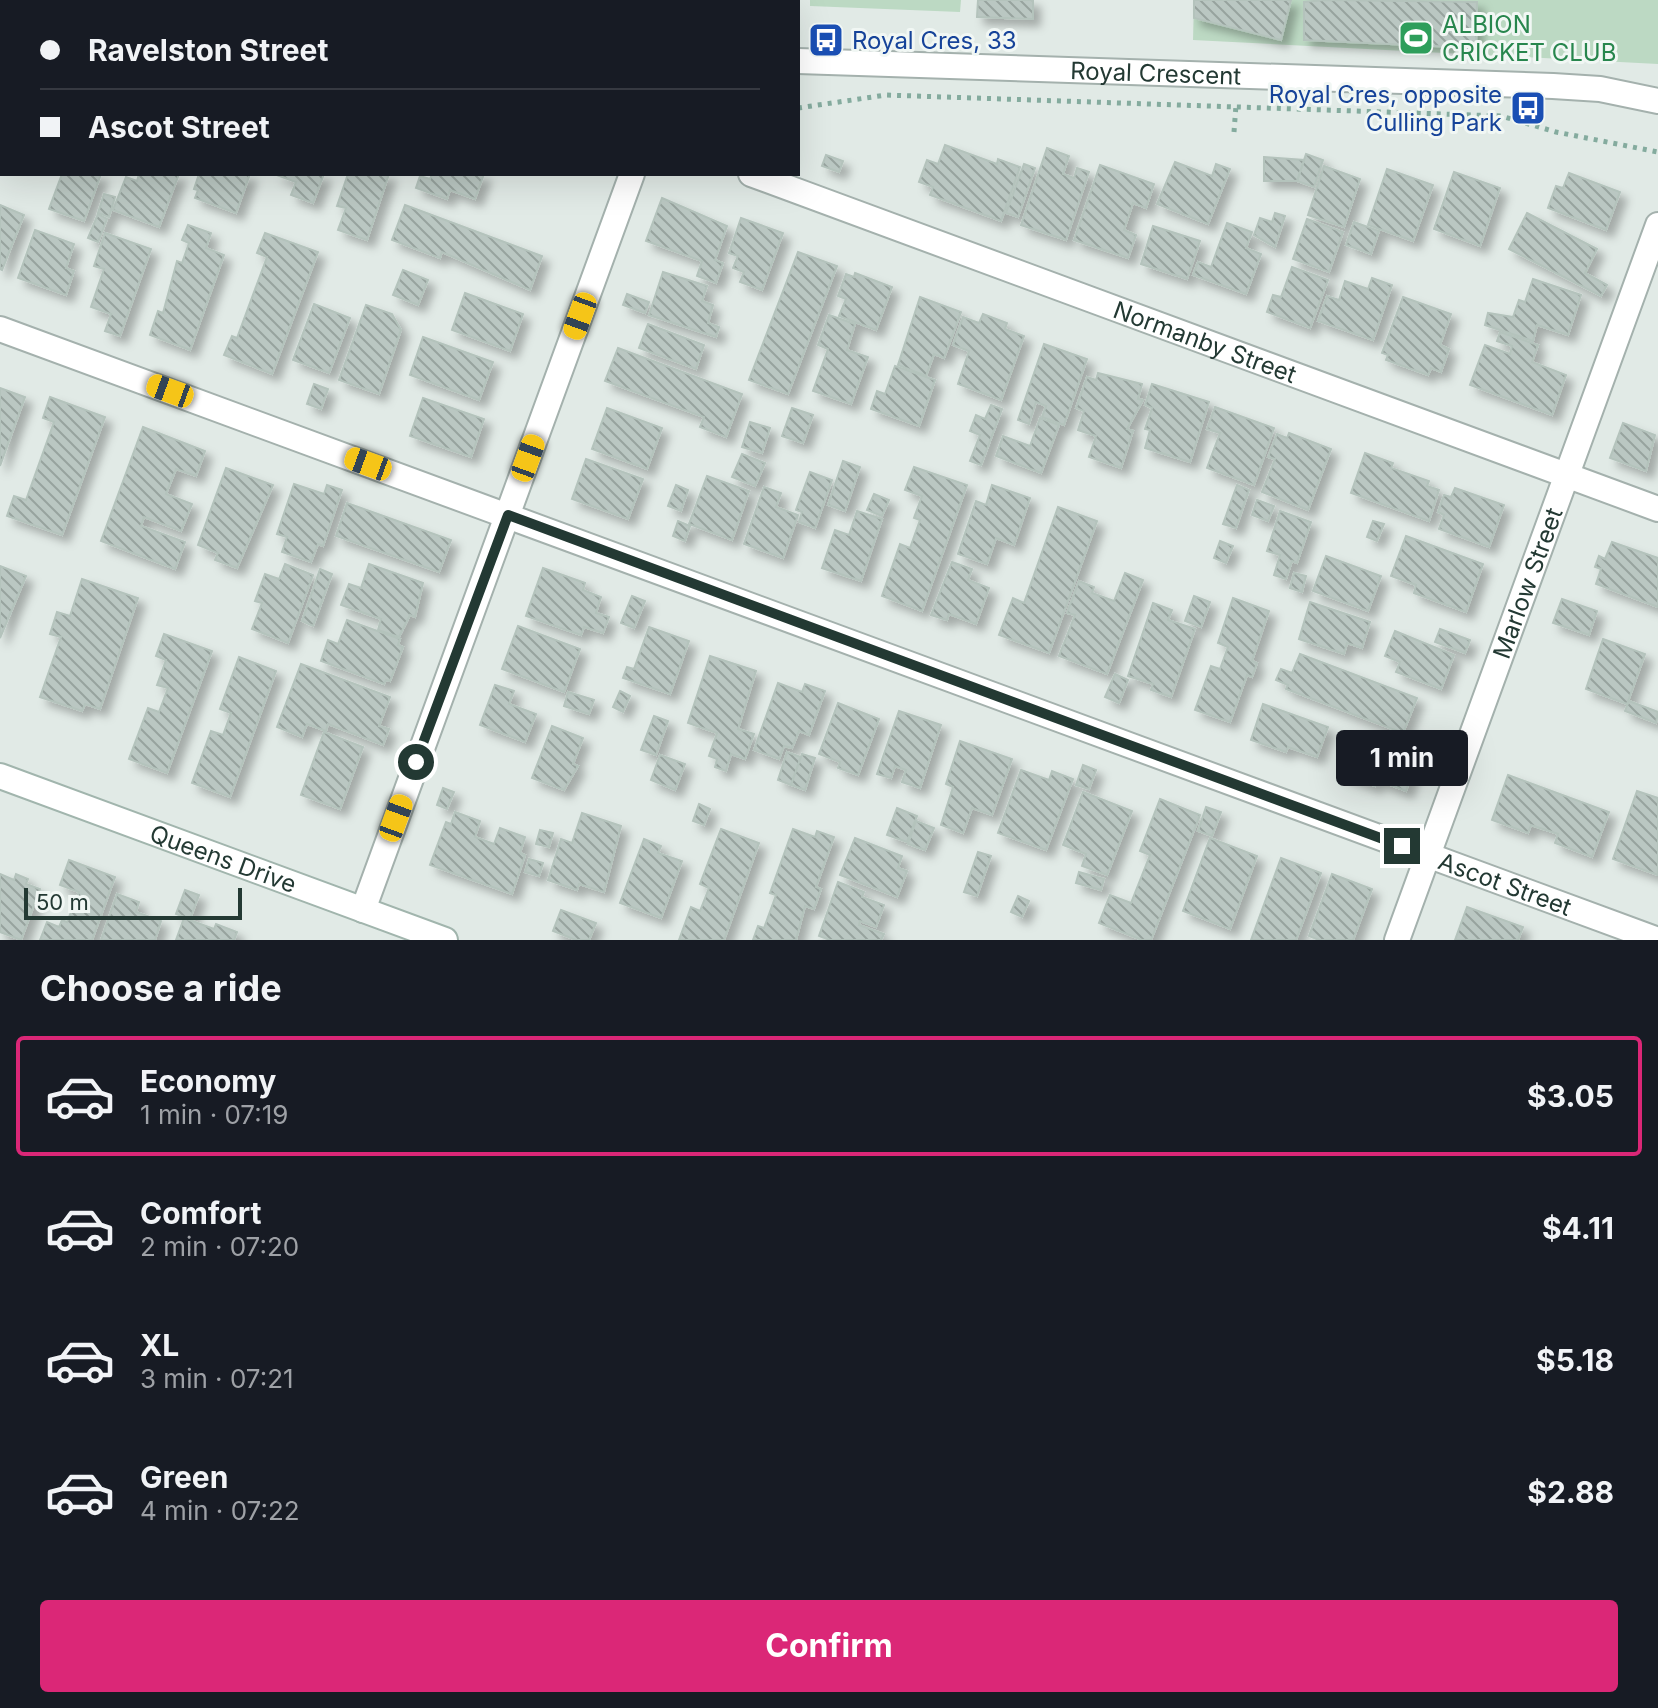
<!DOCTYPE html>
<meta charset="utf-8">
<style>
:root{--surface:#171b24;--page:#242831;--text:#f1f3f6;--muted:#9ea1a6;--line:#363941;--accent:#db2777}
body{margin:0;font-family:Inter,sans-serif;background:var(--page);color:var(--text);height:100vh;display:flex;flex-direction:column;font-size:30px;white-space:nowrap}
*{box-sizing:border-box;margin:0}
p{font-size:26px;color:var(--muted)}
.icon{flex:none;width:44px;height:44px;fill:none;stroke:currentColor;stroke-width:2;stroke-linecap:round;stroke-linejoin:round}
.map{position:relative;height:940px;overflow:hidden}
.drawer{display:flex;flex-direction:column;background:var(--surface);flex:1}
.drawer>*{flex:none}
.hud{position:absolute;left:0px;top:0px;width:800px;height:176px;box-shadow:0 8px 32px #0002;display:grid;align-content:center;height:176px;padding:0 40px;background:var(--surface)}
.scale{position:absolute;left:24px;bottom:20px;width:218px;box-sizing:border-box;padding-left:8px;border:4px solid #233933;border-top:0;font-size:22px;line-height:28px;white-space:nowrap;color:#233933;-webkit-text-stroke:6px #f1f7f4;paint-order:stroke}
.end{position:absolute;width:36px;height:36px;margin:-18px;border:10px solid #233933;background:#fff;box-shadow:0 0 0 4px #fff}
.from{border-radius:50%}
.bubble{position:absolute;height:56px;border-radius:8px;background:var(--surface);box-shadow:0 8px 32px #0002;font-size:26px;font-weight:700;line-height:56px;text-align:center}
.car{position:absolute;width:24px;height:48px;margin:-24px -12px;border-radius:10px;box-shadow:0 0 6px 2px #0007;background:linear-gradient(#f5c518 24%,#345 0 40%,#f5c518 0 76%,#345 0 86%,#f5c518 0)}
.hud b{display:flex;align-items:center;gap:28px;height:76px;font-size:30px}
.hud b+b{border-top:2px solid var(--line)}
.hud i{width:20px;height:20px;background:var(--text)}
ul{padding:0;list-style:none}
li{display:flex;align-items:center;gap:24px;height:120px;margin:0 16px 12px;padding:0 24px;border:4px solid transparent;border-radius:8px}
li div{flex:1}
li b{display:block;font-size:30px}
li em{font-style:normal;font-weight:700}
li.selected{border-color:var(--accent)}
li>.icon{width:72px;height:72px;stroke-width:1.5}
h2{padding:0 40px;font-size:36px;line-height:96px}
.action{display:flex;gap:16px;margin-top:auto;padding:16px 40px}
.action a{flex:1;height:92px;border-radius:8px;background:var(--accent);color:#fff;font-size:32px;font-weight:700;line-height:92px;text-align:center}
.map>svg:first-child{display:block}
</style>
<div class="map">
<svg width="1658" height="940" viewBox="0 0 1658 940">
<defs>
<pattern id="building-back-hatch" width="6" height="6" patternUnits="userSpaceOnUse" patternTransform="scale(2)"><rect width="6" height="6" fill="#bac7c2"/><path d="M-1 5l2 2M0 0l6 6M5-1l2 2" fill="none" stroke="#97a39e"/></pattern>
<filter id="shadow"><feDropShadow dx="7" dy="7" stdDeviation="4" flood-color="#0004"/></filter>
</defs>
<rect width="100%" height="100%" fill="#e1eae6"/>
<g fill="#bcd9c3">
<polygon points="810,0 961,0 960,12 810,6"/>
<polygon points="1194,0 1658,0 1658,64 1193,40"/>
</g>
<g fill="url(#building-back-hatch)" stroke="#b4c3bc" stroke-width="2" filter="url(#shadow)">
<polygon points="978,0 1033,0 1033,19 977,17"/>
<polygon points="1194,0 1291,0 1281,40 1194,18"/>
<polygon points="1325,0 1477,2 1476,48 1304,40 1304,2"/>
<polygon points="945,145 997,164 998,159 1020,167 1001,221 930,195 933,187 919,182 927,160 938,164"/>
<polygon points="1047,148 1069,156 1063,174 1074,178 1077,168 1089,172 1066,240 1021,225"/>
<polygon points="1306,154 1323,160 1314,187 1297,181"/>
<polygon points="826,155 843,161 839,172 822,166"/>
<polygon points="1264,157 1304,160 1297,181 1264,181"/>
<polygon points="1175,162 1212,176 1216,164 1230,169 1208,224 1157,204"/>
<polygon points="1024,164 1035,168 1018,217 1006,213"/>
<polygon points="1100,165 1154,184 1146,208 1133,203 1124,230 1136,235 1128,258 1074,240"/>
<polygon points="1324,166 1360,179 1344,227 1308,215"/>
<polygon points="1387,169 1433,185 1413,241 1368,225"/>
<polygon points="1454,172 1500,188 1480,246 1434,229"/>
<polygon points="1569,173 1620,192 1606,230 1548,208 1556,186 1563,188"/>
<polygon points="62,174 101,174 84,221 49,209"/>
<polygon points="139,174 179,174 159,227 113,210 126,177 137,181"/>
<polygon points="199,174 250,174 236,213 195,198 198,190 194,189"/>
<polygon points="274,174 324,174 313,203 291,195 296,182"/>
<polygon points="348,174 389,174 367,240 338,230 346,208 337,206"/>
<polygon points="432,174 484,174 475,199 450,190 447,199 416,188 420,176 430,179"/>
<polygon points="104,194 115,197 109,217 98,213"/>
<polygon points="662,198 727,226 715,260 723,263 716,283 697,276 702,261 646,241"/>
<polygon points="0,205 24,215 2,270 0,269"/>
<polygon points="405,205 542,256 530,290 442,252 440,258 392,240"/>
<polygon points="1275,213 1285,216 1275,247 1254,235 1260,218 1272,222"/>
<polygon points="1527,213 1597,249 1585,273 1607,285 1601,296 1509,249"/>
<polygon points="98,214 107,219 98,242 88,238"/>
<polygon points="741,218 783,233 762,290 740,282 744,272 733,268 738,256 729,253"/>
<polygon points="1307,219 1343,232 1329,272 1293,259"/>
<polygon points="1354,222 1379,231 1371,254 1346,245"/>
<polygon points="1227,223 1252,232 1246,248 1261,254 1246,294 1193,275 1198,262 1211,267"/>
<polygon points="188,225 211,233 206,248 224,255 190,350 150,335 158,311 163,313 177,261 182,263 189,243 182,240"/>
<polygon points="1153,226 1200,241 1187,279 1141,264"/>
<polygon points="35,230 74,244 66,268 74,271 66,295 18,278"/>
<polygon points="105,233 151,249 120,336 105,331 111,314 91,307 104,269 94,266"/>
<polygon points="265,233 318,252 272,374 224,355 232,336 237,338 267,257 257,253"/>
<polygon points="798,252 837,266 788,394 749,380"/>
<polygon points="1292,267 1328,280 1310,328 1267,312 1273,295 1281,297"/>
<polygon points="403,270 428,280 418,305 393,295"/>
<polygon points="663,272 707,286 702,301 713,305 708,323 719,327 716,337 649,315"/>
<polygon points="855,273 892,287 876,330 839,316 846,299 838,296 846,274 854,277"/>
<polygon points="1372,278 1392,285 1373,340 1318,321 1327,296 1339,300 1345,281 1368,289"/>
<polygon points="1533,279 1581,295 1568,335 1537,325 1533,341 1485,325 1488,313 1513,317 1519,300 1525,302"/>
<polygon points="465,293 523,314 510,351 452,330"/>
<polygon points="627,294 649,302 645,313 623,305"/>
<polygon points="920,297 961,312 944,358 934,354 926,376 898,365"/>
<polygon points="1403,297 1451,314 1440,345 1449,349 1441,372 1431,368 1428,375 1386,360 1388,355 1382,353"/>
<polygon points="314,304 350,318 329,373 293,360"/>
<polygon points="366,305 392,314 401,330 379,394 339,380"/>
<polygon points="983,314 1007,323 1005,329 1024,336 1001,400 958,384 969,351 953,345 963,317 979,323"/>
<polygon points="829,315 855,324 847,350 868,357 851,404 813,391 828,349 818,345"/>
<polygon points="648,324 704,345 696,369 639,348"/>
<polygon points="1500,332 1538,345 1532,362 1566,375 1552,415 1470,385 1485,345 1510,354 1512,346 1497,341"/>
<polygon points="423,337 493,362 479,400 410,375"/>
<polygon points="1044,344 1087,359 1064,425 1042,417 1046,406 1036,402 1029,424 1018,420"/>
<polygon points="618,348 742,394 726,437 700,427 704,417 605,381"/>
<polygon points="895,366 935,380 919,426 871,409 877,391 885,394"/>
<polygon points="1098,373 1142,384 1138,399 1143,400 1127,429 1133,431 1121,468 1089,457 1096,436 1078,430 1084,411 1076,408 1087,377 1096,380"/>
<polygon points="314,384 328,389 321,409 307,404"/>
<polygon points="1152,384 1209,402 1190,462 1145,448 1150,430 1145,429 1152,408 1145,405"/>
<polygon points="0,388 25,397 0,466"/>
<polygon points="50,397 105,417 62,535 7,516 14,496 26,500 54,422 43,418"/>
<polygon points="423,398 484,419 471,457 410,436"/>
<polygon points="991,405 1002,409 981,465 970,461 980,435 970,431 976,415 985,419"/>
<polygon points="1215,407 1274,428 1254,485 1207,468 1220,433 1207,429"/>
<polygon points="607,408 662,428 647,469 592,449"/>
<polygon points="792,408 813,415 803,443 782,436"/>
<polygon points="1040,418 1059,425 1041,473 996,456 1003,436 1030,446"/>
<polygon points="750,422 770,428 762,453 742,447"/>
<polygon points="1623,423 1655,435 1646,471 1610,458"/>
<polygon points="143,427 205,451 196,476 176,469 166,494 192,504 181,531 144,517 141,526 185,542 175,569 101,541"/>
<polygon points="1289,433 1331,449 1308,510 1262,492 1275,459 1268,457 1277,434 1287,438"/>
<polygon points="1365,453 1393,463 1391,468 1429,481 1427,486 1439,490 1429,521 1351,493"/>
<polygon points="742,454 765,463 755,486 732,477"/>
<polygon points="586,459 643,479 628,519 572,499"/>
<polygon points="843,461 860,467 845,511 828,505"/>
<polygon points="914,467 967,485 922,611 882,596 900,544 910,548 920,520 914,518 922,496 905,490"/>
<polygon points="226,468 273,485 237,568 215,560 218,553 198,545"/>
<polygon points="810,472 832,480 815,528 799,522 802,512 796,510"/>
<polygon points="707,476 749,491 732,540 689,524"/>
<polygon points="294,484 324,494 327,485 342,490 323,546 318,544 311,562 282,552 287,537 277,534"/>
<polygon points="676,485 688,490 681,511 668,506"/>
<polygon points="992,485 1030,498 1014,545 996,538 987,564 958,554 976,501 986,505"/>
<polygon points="1237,485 1249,490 1236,528 1223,524"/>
<polygon points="764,487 781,493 776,507 798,515 783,558 744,544"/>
<polygon points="1455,488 1504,505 1489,547 1439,529 1444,515 1438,512 1444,495 1451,497"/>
<polygon points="874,494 889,500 882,516 867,510"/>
<polygon points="1257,500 1274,506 1268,521 1252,515"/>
<polygon points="347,503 451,540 439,572 336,536"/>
<polygon points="1058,507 1097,521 1049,653 999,635 1013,598 1024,603"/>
<polygon points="857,511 882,519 861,581 822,568 835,530 849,535"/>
<polygon points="1280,511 1311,522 1297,563 1292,561 1286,579 1274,575 1280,555 1267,551"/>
<polygon points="678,521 690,526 685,541 673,536"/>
<polygon points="1373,521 1384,524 1377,541 1367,537"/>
<polygon points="1406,536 1483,564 1466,612 1414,593 1416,585 1391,576"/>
<polygon points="1220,541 1233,546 1226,563 1214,558"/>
<polygon points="1612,542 1658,558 1658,607 1596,584 1601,569 1595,567 1599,556 1605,559"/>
<polygon points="1326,556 1381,576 1368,611 1313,591"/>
<polygon points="952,562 972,569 968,580 989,588 976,624 949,614 947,620 931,615"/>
<polygon points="285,564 313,575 288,643 252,629 262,603 255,601 265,574 279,579"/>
<polygon points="369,564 423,583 415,617 410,615 399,637 378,630 381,619 341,605 349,584 361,588"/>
<polygon points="0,566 26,576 0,638"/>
<polygon points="543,568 585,583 583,590 601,597 596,613 609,617 603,633 584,627 581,635 526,616"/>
<polygon points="320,569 332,574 313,626 302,621"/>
<polygon points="1125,573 1143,580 1107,674 1059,656 1075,615 1067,613 1079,581 1094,587 1092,593 1114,601"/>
<polygon points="1294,573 1306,576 1302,592 1290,588"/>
<polygon points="82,579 138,598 100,709 85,704 82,711 40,697 61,637 50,634 57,612 70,616"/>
<polygon points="632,596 645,601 634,628 621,623"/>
<polygon points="1194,596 1210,602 1201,627 1185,621"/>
<polygon points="1233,598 1269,611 1252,661 1257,663 1252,677 1247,675 1230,722 1195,710 1211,666 1220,669 1228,647 1218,643"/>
<polygon points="1562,599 1597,611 1589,635 1553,623"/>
<polygon points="1310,602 1370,622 1362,648 1347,643 1344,654 1299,639"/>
<polygon points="1153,603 1172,610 1168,620 1195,629 1171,697 1151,690 1153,684 1128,676"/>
<polygon points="347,620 400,639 398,645 403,647 390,681 386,680 384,684 321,661 328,640 338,644"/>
<polygon points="518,626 580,649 564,692 502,669"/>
<polygon points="649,627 689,641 670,694 623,678 627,667 634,669"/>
<polygon points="1440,629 1470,640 1465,653 1435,642"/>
<polygon points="1395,631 1454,655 1441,689 1396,672 1400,662 1385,656"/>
<polygon points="164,634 212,651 167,773 129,759 148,708 159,712 168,688 157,685 166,660 156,656"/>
<polygon points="1603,639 1645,654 1627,704 1586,689"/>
<polygon points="1300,654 1417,698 1403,733 1286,689 1288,685 1276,680 1281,669 1292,673"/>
<polygon points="710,656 756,671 738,729 754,734 745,759 731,754 726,771 715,767 717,759 709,756 717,733 688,723"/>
<polygon points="239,657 276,671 230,797 192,783 211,731 223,735 231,713 220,709"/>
<polygon points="301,664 390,697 379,726 389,729 383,745 328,724 326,731 307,724 302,737 277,727"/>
<polygon points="1115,674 1128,680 1119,703 1105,697"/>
<polygon points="778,683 802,692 805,684 825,691 809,735 799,731 792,748 784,746 779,759 754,750"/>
<polygon points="495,685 514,691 509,704 536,714 525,742 480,725"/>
<polygon points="620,691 630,696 623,712 613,707"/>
<polygon points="568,692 594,700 589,714 564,706"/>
<polygon points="1629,701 1658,712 1656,723 1625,711"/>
<polygon points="838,703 879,719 858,775 838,768 840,762 819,754"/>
<polygon points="1263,704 1328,727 1317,757 1288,747 1286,752 1251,740"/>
<polygon points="899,711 941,725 920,788 902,782 906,770 895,766 891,778 877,774"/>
<polygon points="654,716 668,721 656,755 641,750"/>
<polygon points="552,726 583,738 573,764 578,766 564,790 532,778"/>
<polygon points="324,732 363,747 340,809 301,795"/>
<polygon points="1353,737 1417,760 1406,791 1377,780 1375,786 1341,774"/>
<polygon points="960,741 1012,759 992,815 972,808 963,833 941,825 953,787 946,784"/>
<polygon points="787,752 801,757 791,785 778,780"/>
<polygon points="802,754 815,758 805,790 791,785"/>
<polygon points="660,755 685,764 675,790 651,780"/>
<polygon points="1083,765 1096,770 1089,789 1076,785"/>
<polygon points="1021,770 1049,780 1052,771 1073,779 1046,850 998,833"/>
<polygon points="1508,775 1609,812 1592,857 1555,843 1558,834 1531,825 1528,833 1492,820"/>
<polygon points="443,788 454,792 447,809 437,805"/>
<polygon points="1637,791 1658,798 1658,875 1613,859"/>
<polygon points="1083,792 1132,811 1107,875 1082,866 1086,854 1063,845"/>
<polygon points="1160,799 1200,815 1151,940 1142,940 1099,923 1110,895 1131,903 1150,855 1140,851"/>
<polygon points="699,804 710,809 704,825 693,821"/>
<polygon points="1206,807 1221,812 1212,836 1198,831"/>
<polygon points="897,808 917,816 907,842 887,835"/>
<polygon points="455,812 480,821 475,837 494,844 500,828 525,837 520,853 525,855 512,894 430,865 446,822 451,824"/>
<polygon points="582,813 621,826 604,892 579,884 577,890 548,880 561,839 572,843"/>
<polygon points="916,821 934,828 925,850 908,844"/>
<polygon points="721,829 759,843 724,940 679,940 691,907 700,911 709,888 700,884"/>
<polygon points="793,829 815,837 817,831 834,837 816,887 821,889 814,909 805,906 796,940 753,940 758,926 764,928 776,895 770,893"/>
<polygon points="540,830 553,833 549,847 536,844"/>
<polygon points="855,838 902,856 898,868 907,871 897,897 840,875"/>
<polygon points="1210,838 1257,856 1230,929 1183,911"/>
<polygon points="644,839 661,846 658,853 682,861 661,918 620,903"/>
<polygon points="978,852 991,856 977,896 964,892"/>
<polygon points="1281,858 1321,873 1296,940 1251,940"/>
<polygon points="529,859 543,863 539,876 525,872"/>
<polygon points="69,860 115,877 92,940 40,940 47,922 59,927 62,920 67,922 79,892 60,885"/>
<polygon points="1079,872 1104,879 1101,890 1076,883"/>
<polygon points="0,874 14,880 16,874 28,879 26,884 40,889 21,940 0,932"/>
<polygon points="1332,874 1372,889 1353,940 1319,940 1309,936"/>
<polygon points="838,882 864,892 862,897 884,905 876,927 860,921 859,925 884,934 881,940 830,940 819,936"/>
<polygon points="185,890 199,895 190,919 176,914"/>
<polygon points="117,894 139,902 136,912 161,921 155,940 101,940"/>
<polygon points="1018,896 1029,901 1022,917 1011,912"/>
<polygon points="1467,907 1523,927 1518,940 1455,940"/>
<polygon points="561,910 596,923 589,940 576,940 553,931"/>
<polygon points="184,918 214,929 216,924 237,932 234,940 176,940"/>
</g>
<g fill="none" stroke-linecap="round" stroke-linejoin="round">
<defs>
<g id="street">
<polyline points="260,2 260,0"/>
<polyline points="694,2 694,0"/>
<polyline points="0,34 2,34"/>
<path id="s1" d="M798,61L1553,86L1600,89L1658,101"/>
<path id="s2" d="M751,174L1658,509"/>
<path id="s3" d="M0,329L1658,940"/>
<polyline points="363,910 632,174"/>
<path id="s4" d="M1397,940L1658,225"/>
</g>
<g id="secondary">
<path id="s5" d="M0,776L445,940"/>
</g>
</defs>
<use href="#street" stroke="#a4b1ad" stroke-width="28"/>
<use href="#secondary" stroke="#a1b5ad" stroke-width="28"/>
<g stroke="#84ab9e" stroke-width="5" stroke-dasharray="4 6" stroke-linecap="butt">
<polyline points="0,83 2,83"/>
<polyline points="798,108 886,95 1501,116 1556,132 1658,152"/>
<polyline points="1234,132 1236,105"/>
</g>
<use href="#street" stroke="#fff" stroke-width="24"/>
<use href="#secondary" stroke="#fff" stroke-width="24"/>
</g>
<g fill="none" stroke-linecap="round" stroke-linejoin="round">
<polyline stroke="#233933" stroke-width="10" points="416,762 508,515 1402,846"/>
</g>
<defs>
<symbol id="stadium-square" viewBox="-11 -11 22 22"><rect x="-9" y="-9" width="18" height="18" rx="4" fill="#2e9e5b" stroke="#f1f7f4"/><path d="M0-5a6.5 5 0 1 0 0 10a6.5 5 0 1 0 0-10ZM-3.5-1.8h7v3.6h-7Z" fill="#fff"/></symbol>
<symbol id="bus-square" viewBox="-11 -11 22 22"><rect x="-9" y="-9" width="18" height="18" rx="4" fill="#1a4fb4" stroke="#f1f7f4"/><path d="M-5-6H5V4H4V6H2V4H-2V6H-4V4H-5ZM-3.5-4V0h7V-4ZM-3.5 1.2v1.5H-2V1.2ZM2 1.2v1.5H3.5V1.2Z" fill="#fff"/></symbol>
</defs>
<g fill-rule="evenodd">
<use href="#stadium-square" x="1396" y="18" width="40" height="40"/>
<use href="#bus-square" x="806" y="20" width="40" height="40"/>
<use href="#bus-square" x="1508" y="88" width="40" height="40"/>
</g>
<g text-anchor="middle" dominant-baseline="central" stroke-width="6" stroke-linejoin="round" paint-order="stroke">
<g font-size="24" fill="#27864d" stroke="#f1f7f4" text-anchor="start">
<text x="1442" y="24">ALBION<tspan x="1442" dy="28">CRICKET CLUB</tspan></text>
</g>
<g font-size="24" fill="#164399" stroke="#f1f7f4" text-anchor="start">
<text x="852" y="40">Royal Cres, 33</text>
<text x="1502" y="94" text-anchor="end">Royal Cres, opposite<tspan x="1502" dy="28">Culling Park</tspan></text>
</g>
<g font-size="24" fill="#233933" stroke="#f1f7f4">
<text stroke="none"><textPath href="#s1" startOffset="358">Royal Crescent</textPath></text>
<text stroke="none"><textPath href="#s2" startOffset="484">Normanby Street</textPath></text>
<text stroke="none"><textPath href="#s4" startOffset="380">Marlow Street</textPath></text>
<text stroke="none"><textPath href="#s5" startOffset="238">Queens Drive</textPath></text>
<text stroke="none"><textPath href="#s3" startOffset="1604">Ascot Street</textPath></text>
</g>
</g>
</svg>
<div class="scale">50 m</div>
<i class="end from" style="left:416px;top:762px"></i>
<i class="end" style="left:1402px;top:846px"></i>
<div class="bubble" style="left:1336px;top:730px;width:132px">1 min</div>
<i class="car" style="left:580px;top:316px;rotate:200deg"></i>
<i class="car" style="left:170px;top:391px;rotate:290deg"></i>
<i class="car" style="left:528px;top:458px;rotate:20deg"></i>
<i class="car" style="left:368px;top:464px;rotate:290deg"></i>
<i class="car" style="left:396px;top:818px;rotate:20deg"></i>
<div class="hud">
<b><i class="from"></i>Ravelston Street</b>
<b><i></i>Ascot Street</b>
</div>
</div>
<section class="drawer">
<h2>Choose a ride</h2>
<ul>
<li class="selected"><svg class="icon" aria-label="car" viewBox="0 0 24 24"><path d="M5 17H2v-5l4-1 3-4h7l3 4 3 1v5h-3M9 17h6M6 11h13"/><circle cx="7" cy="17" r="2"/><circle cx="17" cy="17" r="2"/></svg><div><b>Economy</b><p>1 min · 07:19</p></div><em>$3.05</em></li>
<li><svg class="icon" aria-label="car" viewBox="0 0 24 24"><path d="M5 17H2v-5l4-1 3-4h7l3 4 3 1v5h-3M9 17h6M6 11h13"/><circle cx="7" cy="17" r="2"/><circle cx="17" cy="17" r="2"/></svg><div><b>Comfort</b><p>2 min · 07:20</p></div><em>$4.11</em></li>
<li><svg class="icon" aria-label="car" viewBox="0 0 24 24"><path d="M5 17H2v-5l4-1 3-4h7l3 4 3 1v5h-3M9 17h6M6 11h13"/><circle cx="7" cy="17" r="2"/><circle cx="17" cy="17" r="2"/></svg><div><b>XL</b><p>3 min · 07:21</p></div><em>$5.18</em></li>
<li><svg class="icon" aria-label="car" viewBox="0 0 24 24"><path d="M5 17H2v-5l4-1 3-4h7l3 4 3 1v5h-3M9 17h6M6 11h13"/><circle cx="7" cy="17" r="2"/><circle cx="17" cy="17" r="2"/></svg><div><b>Green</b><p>4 min · 07:22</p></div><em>$2.88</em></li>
</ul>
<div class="action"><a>Confirm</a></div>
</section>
